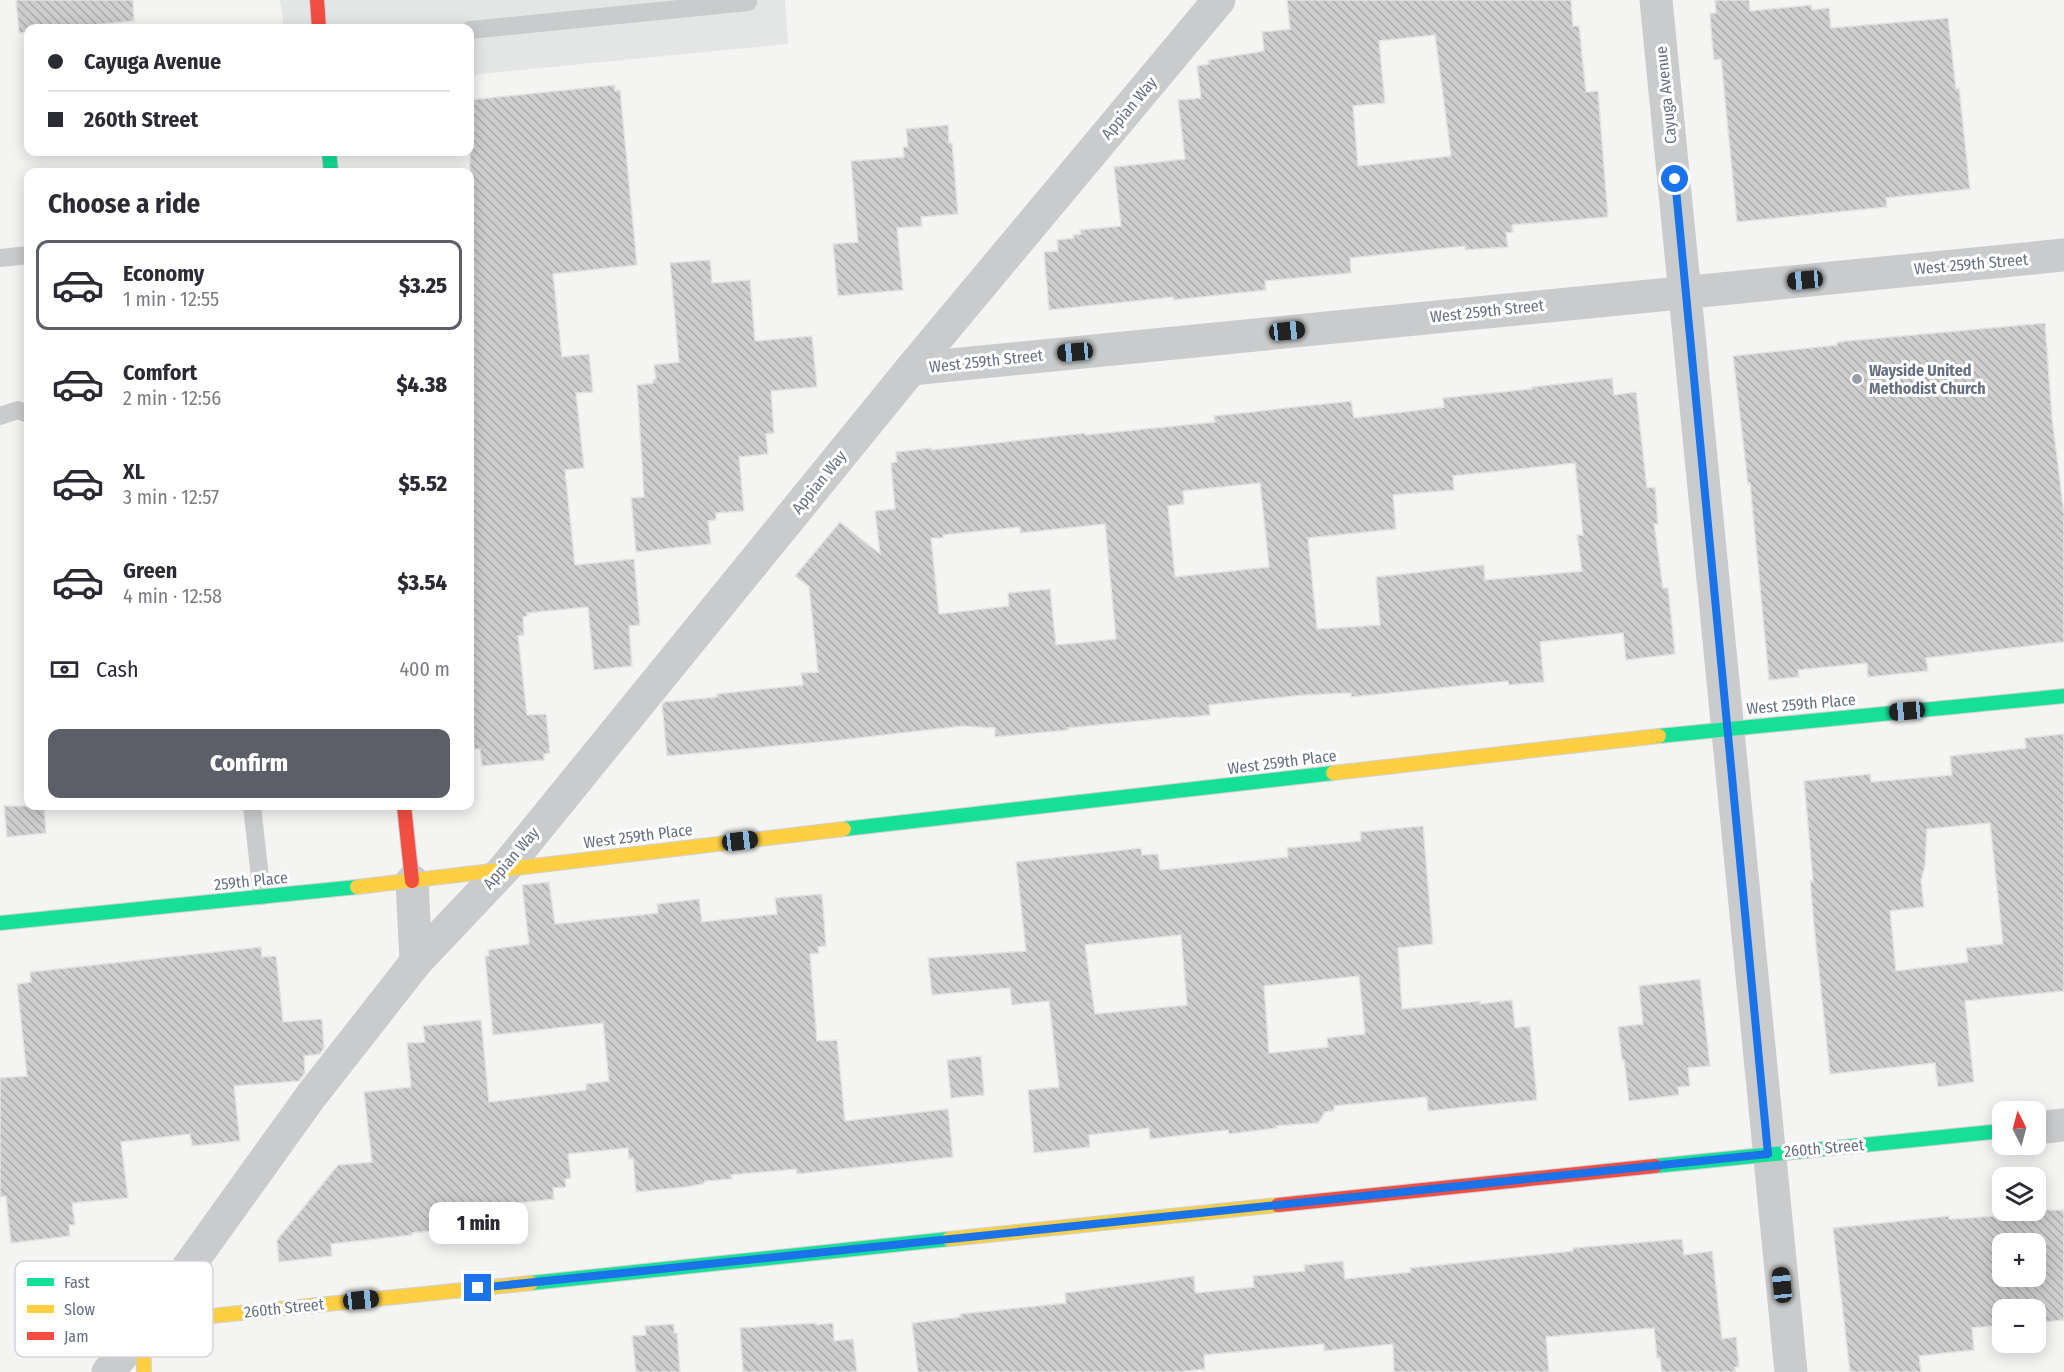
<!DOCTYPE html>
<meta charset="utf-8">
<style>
:root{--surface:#fff;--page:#f7f7f7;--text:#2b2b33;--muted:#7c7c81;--line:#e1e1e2;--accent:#5c5f68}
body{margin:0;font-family:"Fira Sans Condensed",sans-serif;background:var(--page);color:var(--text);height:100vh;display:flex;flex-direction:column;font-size:22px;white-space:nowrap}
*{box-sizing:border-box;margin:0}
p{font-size:20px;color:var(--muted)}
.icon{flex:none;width:33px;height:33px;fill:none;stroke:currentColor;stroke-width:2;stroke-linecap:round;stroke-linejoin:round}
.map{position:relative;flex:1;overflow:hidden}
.sheet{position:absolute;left:24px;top:168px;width:450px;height:642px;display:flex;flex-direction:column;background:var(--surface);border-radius:12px;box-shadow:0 3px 15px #0003}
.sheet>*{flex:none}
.guide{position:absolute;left:24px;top:24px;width:450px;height:132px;border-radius:12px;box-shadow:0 3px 15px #0003;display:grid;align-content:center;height:132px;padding:0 24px;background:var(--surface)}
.needle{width:39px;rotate:354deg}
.tools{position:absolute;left:1992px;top:1101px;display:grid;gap:12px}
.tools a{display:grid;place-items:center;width:54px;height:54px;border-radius:12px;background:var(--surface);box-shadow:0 3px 15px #0003;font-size:30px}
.end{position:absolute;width:27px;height:27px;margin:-14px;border:8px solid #1a73e8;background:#fff;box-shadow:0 0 0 3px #fff}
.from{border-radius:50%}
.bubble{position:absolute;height:42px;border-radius:12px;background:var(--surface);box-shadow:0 3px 15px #0003;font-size:20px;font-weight:800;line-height:42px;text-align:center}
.car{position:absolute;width:18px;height:36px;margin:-18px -9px;border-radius:8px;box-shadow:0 0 4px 2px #0007;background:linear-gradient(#222 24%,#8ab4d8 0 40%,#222 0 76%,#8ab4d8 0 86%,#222 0)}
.guide b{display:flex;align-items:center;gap:21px;height:57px;font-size:22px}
.guide b+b{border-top:2px solid var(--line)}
.guide i{width:15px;height:15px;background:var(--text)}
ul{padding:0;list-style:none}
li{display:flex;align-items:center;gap:18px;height:90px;margin:0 12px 9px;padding:0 12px;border:3px solid transparent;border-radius:12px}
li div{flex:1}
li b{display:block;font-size:22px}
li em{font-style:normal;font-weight:800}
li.on{border-color:var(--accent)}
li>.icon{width:54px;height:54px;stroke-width:1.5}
h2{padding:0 24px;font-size:27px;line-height:72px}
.pay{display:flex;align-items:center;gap:15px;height:66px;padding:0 24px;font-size:22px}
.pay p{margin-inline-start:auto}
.primary-button{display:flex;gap:12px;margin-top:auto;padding:12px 24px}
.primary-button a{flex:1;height:69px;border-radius:12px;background:var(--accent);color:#fff;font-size:24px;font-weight:800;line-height:69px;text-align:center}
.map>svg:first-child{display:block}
</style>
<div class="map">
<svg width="2064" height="1372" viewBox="0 0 2064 1372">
<defs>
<pattern id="building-back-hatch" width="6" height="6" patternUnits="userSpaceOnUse" patternTransform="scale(1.5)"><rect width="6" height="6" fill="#cececf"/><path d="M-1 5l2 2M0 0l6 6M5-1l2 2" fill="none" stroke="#abacad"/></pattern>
</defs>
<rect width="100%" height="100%" fill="#f4f4f3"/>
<polygon fill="#e4e5e5" points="280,0 785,0 788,44 470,75 470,28 284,28"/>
<g fill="url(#building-back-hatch)" stroke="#e3e3e2" stroke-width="1.5" fill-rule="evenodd">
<polygon points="16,0 133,0 134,21 63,28 28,28 28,32 19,33"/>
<path d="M1287,0H1571L1573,26H1579L1586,92L1598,91L1608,217L1512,225L1513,232L1506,233L1508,247L1465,250V246L1350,258L1351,273L1265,281L1266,290L1174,300L1173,297L1049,310L1044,252L1058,251L1057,240L1074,238L1073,235L1081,234L1080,230L1121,226L1114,167L1185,159L1178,100L1201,98L1197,66L1209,64L1208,60L1264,51L1262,32L1290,29ZM1435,35L1451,156L1358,166L1353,106L1385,103L1379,41Z"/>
<polygon points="1715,0 1749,0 1750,11 1811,5 1812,10 1829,8 1831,28 1948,18 1956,89 1959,88 1970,189 1886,198 1887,207 1737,222 1721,59 1714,60 1711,30 1710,13 1716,13"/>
<polygon points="615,85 615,91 620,90 637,265 553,274 562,357 589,354 593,392 576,393 584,468 565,470 575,565 634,559 640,625 629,626 632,666 594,670 588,607 527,613 528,616 523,617 524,635 518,636 527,715 546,714 550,753 544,754 544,760 482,766 480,749 474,749 473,712 470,712 470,100"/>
<polygon points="948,125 949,143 952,143 958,214 921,217 922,226 897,228 903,290 838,296 833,244 858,242 851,161 904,157 903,147 908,147 906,129"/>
<polygon points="710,260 712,283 750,280 755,341 812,336 817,387 771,391 774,433 766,434 768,454 739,457 744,511 716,513 716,520 708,521 711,544 636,552 631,498 644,497 637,385 653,383 653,380 656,379 654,365 679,362 670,263"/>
<polygon points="2045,323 2052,418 2064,513 2064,642 1926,658 1928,671 1868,677 1867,663 1798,670 1799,677 1769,680 1750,483 1748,484 1733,356 1837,345 1837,342"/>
<path d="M1612,378L1614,395L1636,392L1647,488L1655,487L1658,524H1654L1663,588H1668L1675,654L1626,660L1623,633L1540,642L1544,682L1509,685L1508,681L1351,697V693L1304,695L1209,705L1210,715L1179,718V717L1068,728V730L995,737V728L963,726L831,741L667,756L662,705L664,702L717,697V694L803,685L801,673L818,672L809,587L795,576L840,522L880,554L875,511L895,509L891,463L897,462L896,452L931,448L932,450L1085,433V435L1215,422L1214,416L1351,401L1354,418L1444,407L1443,398L1532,389V387ZM1575,463L1583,535H1577L1582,571L1485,580L1484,565L1376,577L1380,625L1317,629L1308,538L1396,529L1393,495L1454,490L1453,476ZM1260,483L1269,567L1175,577L1168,506L1184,504L1183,491ZM1105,524L1116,639L1056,645L1050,589L1008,593L1009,606L939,614L931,538H943V535L1020,527V533Z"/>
<path d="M2064,734V991L1965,1001L1974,1082L1938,1087L1935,1063L1830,1074L1815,935L1810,881H1813L1804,781L1870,774L1871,782L1952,775L1950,756L2026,748L2025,738ZM1990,823L2003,944L1966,948L1968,962L1896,971L1890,911L1924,907L1921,880L1925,866L1927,829Z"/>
<polygon points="4,806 44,806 46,833 7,837"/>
<path d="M1423,826L1433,944L1398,948L1402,1009L1480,1001V1004L1512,1000L1515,1028L1530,1026L1537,1100L1428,1111L1427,1097L1334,1106V1111L1325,1112L1318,1123L1276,1126L1277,1128L1229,1134L1228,1130L1150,1139L1149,1128L1089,1135L1090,1147L1034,1153L1028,1090L1059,1087L1049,1001L1012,1005L1010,988L932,995L928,958L1026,951L1016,862L1141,848L1142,855L1158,854L1160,870L1288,857L1287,848L1361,841L1360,832ZM1181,935L1187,1005L1095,1014L1085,945ZM1359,976L1365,1034L1327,1038L1328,1047L1269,1053L1264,986Z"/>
<polygon points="549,882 555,924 658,913 657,904 699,899 702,922 777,914 775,898 822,894 826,946 818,947 819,953 810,954 817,1041 837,1040 845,1121 948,1109 953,1157 797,1174 796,1169 731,1175 732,1179 705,1181 703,1184 686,1187 636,1192 633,1158 629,1159 628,1148 568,1154 571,1178 565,1179 566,1187 553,1188 554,1199 501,1205 503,1223 412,1233 412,1235 331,1244 332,1256 279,1262 277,1240 338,1165 372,1162 364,1092 411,1087 407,1043 425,1042 423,1026 481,1020 489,1102 586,1090 586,1084 609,1081 603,1023 493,1035 485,956 489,956 488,950 529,944 522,885"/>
<polygon points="261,947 262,957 276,956 283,1022 322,1019 324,1048 320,1054 304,1056 305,1073 299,1081 234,1086 240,1141 192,1146 190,1134 121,1142 128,1198 72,1203 75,1225 69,1225 70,1236 11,1243 6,1196 0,1197 0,1078 27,1076 17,984 31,982 30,972"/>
<polygon points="1700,979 1710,1066 1688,1068 1690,1086 1678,1087 1679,1095 1629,1101 1624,1060 1622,1060 1618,1027 1643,1024 1639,986"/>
<polygon points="981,1056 984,1095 951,1098 947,1060"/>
<path d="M2021,1210H2064V1320L2036,1323V1310H2002V1325L1972,1328L1974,1350L1919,1356L1921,1372H1850L1833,1228L1949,1216V1219H1955L2021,1214ZM2002,1244H2036V1276H2002Z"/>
<polygon points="1682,1239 1684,1255 1712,1251 1722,1339 1736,1337 1739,1367 1735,1367 1735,1372 1662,1372 1660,1358 1657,1358 1654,1328 1546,1337 1549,1372 1394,1372 1393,1344 1324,1351 1324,1344 1204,1355 1205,1369 1178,1372 918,1372 912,1323 961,1317 960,1314 1066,1303 1065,1293 1194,1276 1195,1293 1254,1287 1253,1276 1305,1271 1304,1265 1343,1261 1345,1279 1411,1272 1410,1268 1573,1251 1573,1248"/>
<polygon points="816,1323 816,1325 833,1323 834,1341 853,1339 857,1372 743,1372 740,1328"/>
<polygon points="674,1324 674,1333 677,1333 680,1372 636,1372 632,1336 646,1335 645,1326"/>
</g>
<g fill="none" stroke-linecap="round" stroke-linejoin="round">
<defs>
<g id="fast">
<polyline points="329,152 331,172"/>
<polyline points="1659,736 2064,696"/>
<polyline points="844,829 1333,773"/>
<polyline points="0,923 357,887"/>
<polyline points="1655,1166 2002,1131"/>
<polyline points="531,1283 949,1239"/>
</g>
<g id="slow">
<polyline points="1333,773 1659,736"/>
<polyline points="357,887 844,829"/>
<polyline points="949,1239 1278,1205"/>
<polyline points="144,1372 143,1330 211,1316 531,1283"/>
</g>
<g id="jam">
<polyline points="317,0 319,28"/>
<polyline points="404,806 412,881"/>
<polyline points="1278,1205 1655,1166"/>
</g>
</defs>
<use href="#fast" stroke="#d0d0d1" stroke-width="16"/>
<use href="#slow" stroke="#d0d0d1" stroke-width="16"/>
<use href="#jam" stroke="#d0d0d1" stroke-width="16"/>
<g stroke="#cacbcc" stroke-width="18">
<polyline points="470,30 748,2 748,0"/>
<polyline points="0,258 28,255"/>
<polyline points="0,416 18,410 28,414"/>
<polyline points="252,806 262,896"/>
</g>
<g stroke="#cacbcc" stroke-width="33">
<path d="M1656,0C1704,457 1743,915 1791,1372"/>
<polyline points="911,369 2064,255"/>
<polyline points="412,881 416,962"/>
<polyline points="2036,1128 2064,1125"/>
<polyline points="108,1372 143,1330 311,1096 416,962 505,868 911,369 1219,0"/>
</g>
<use href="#fast" stroke="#16e098" stroke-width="14"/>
<use href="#slow" stroke="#ffcf43" stroke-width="14"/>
<use href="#jam" stroke="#f24e42" stroke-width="14"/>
</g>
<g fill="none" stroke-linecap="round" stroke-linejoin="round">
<polyline stroke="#1a73e8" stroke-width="8" points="478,1288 1768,1154 1675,179"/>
</g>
<circle fill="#989ea8" stroke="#fff" stroke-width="2" cx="1857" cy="379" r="6"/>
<g text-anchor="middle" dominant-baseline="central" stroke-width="6" stroke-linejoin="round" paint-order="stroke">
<g font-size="16" fill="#677080" stroke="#fff">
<text transform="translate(1666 95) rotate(-96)">Cayuga Avenue</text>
<text transform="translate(1129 108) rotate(-50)">Appian Way</text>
<text transform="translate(1971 264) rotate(-5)">West 259th Street</text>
<text transform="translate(1487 311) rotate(-6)">West 259th Street</text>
<text transform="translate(986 361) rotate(-6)">West 259th Street</text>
<text transform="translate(819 482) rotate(-51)">Appian Way</text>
<text transform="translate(1801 704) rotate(-5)">West 259th Place</text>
<text transform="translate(1282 762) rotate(-7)">West 259th Place</text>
<text transform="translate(638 836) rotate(-7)">West 259th Place</text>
<text transform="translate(511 858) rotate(-49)">Appian Way</text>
<text transform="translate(251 881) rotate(-6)">259th Place</text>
<text transform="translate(1824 1148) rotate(-5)">260th Street</text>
<text transform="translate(284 1308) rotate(-6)">260th Street</text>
</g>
<g font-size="16" font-weight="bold" fill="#677080" stroke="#fff" text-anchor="start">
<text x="1869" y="370">Wayside United<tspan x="1869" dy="18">Methodist Church</tspan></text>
</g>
</g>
<rect x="15" y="1261" width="198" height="96" rx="9" fill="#fff" stroke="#d1d4d9" stroke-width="1.5"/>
<rect x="27" y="1278" width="27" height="8" fill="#16e098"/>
<rect x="27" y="1305" width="27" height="8" fill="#ffcf43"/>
<rect x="27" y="1332" width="27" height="8" fill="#f24e42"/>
<g font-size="16" fill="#677080">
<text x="64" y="1288">Fast</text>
<text x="64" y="1315">Slow</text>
<text x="64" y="1342">Jam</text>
</g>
</svg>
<div class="tools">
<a><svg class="needle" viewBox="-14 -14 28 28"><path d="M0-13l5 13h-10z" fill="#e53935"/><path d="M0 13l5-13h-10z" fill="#7c7c81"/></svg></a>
<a><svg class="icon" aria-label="layers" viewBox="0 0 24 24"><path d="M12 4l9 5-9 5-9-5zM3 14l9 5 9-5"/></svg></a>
<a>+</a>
<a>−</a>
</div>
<i class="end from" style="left:1675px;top:179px"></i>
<i class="end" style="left:478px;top:1288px"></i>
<div class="bubble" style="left:429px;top:1202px;width:99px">1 min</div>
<i class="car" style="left:1805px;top:280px;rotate:265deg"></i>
<i class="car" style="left:1287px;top:331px;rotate:84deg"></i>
<i class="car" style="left:1075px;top:352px;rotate:265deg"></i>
<i class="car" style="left:1907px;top:711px;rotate:265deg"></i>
<i class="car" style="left:740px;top:841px;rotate:83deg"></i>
<i class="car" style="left:1782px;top:1285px;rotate:354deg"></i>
<i class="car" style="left:361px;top:1300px;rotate:84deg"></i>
<div class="guide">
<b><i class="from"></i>Cayuga Avenue</b>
<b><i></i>260th Street</b>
</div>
<section class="sheet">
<h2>Choose a ride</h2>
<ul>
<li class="on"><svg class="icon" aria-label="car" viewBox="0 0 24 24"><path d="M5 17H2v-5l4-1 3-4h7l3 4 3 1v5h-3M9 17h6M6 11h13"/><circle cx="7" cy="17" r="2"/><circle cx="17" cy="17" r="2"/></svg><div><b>Economy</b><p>1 min · 12:55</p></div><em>$3.25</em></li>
<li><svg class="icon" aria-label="car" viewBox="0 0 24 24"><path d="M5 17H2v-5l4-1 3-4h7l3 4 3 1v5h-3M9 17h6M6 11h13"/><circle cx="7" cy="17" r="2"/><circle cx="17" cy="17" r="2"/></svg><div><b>Comfort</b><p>2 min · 12:56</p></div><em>$4.38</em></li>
<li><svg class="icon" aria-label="car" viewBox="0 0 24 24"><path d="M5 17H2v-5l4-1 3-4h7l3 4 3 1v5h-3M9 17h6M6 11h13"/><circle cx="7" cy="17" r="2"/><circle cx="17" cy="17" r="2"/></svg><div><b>XL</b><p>3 min · 12:57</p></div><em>$5.52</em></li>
<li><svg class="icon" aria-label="car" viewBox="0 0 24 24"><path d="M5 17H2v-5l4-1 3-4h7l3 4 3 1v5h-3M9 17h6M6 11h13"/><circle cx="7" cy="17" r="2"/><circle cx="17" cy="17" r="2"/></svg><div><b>Green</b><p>4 min · 12:58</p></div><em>$3.54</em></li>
</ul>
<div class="pay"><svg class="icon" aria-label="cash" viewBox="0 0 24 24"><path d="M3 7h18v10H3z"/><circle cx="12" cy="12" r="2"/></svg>Cash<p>400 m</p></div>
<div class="primary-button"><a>Confirm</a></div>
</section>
</div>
